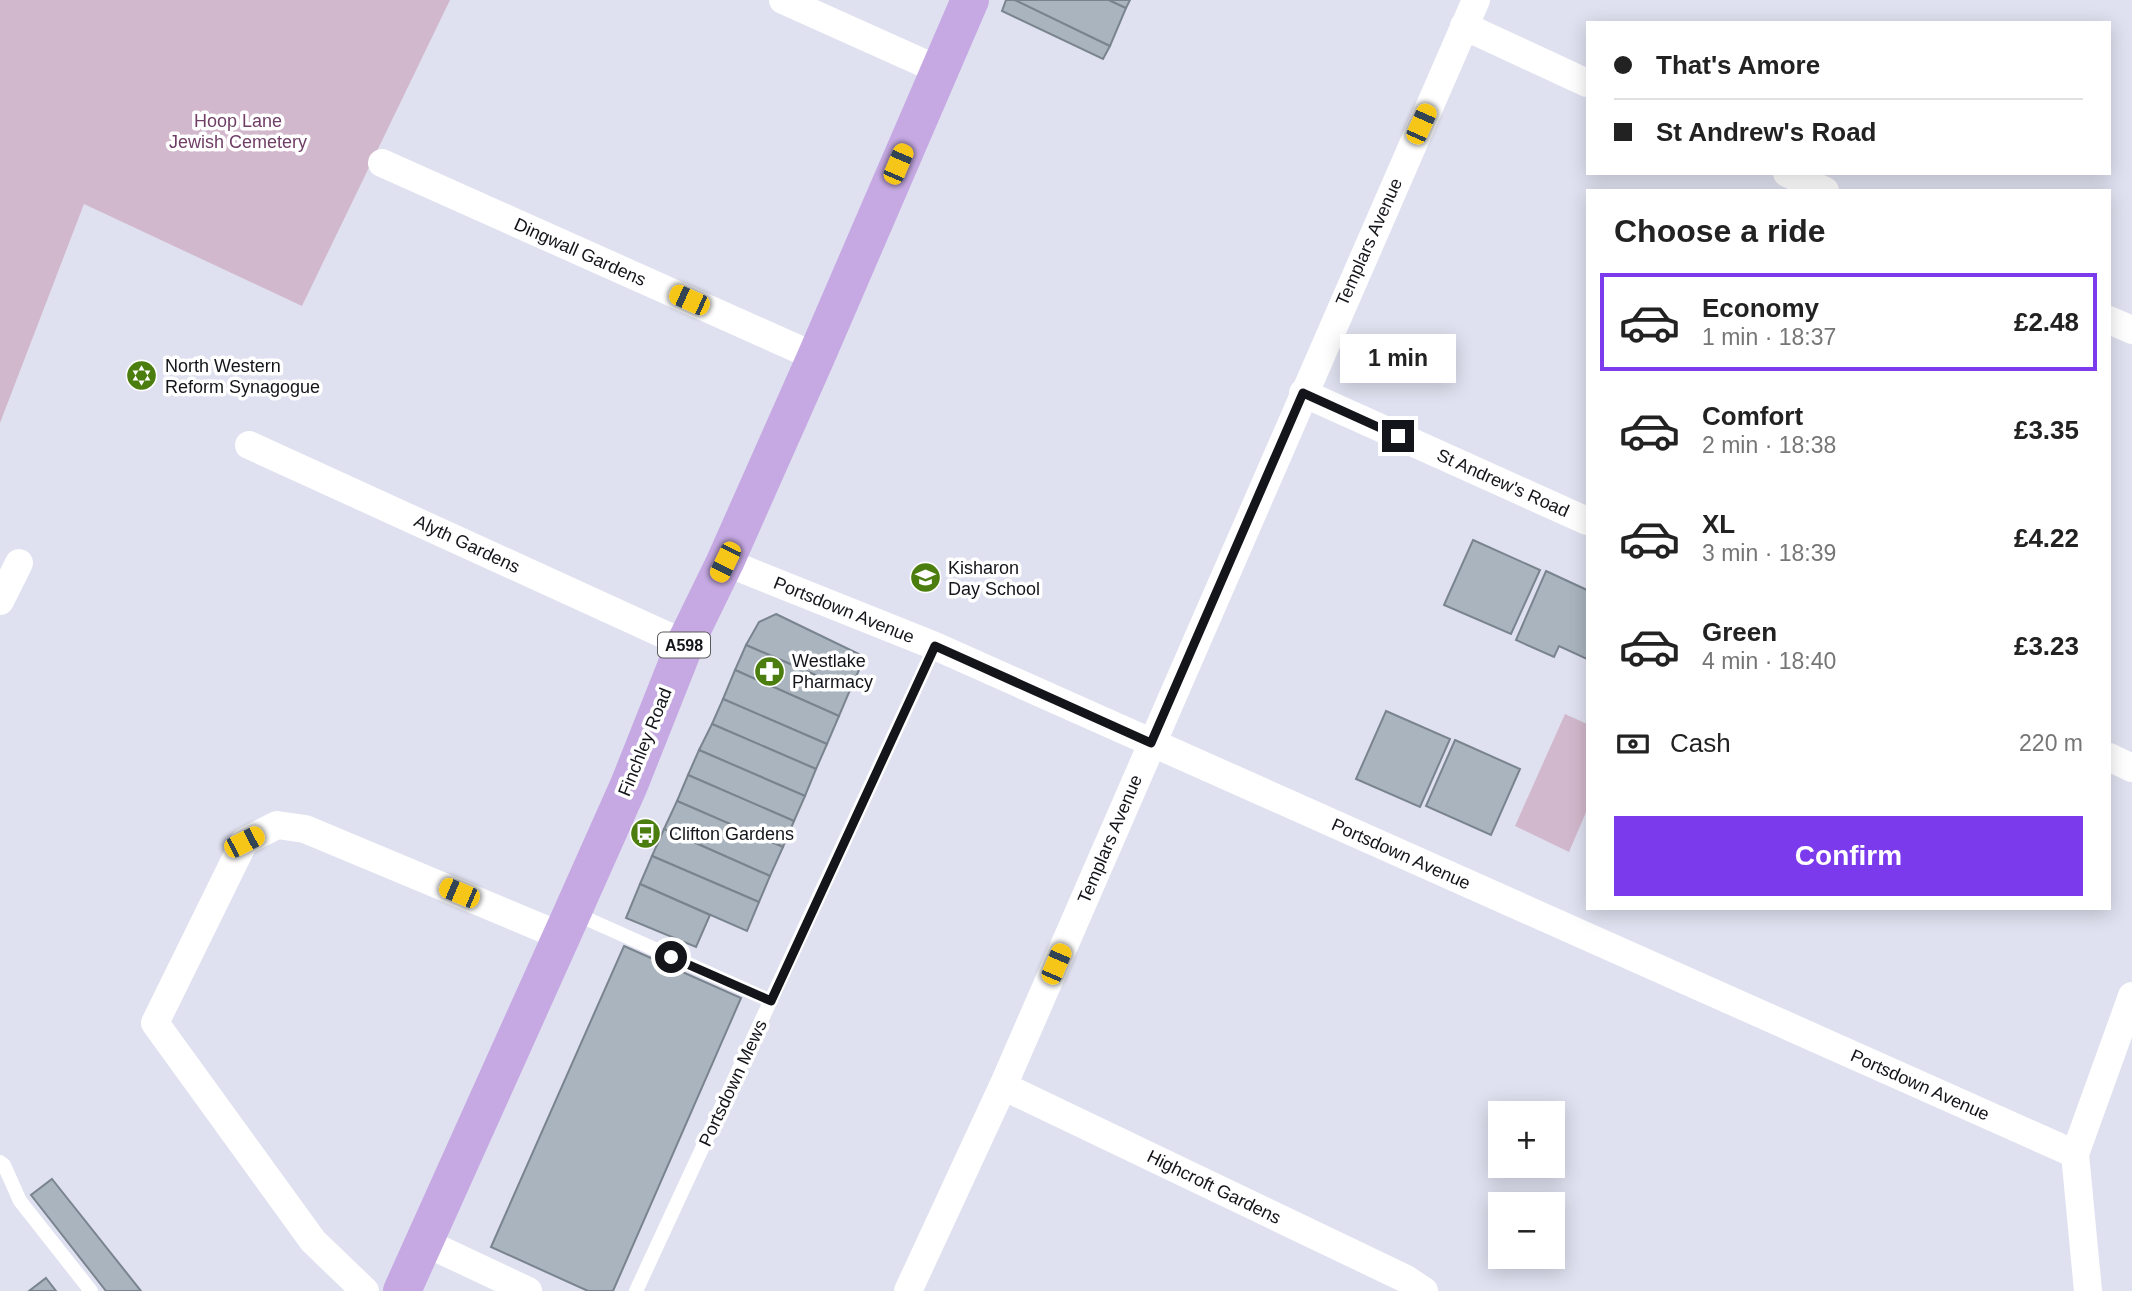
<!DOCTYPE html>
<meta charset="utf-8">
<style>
:root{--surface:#fff;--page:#f2f2f2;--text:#222;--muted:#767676;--line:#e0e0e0;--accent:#7c3aed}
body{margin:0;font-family:Arial,sans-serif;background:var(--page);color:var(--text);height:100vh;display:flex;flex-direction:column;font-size:26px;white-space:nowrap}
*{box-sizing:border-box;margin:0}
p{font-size:23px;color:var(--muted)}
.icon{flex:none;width:38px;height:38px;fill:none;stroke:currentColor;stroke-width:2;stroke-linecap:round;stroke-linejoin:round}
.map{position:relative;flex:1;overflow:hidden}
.sheet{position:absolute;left:1586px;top:189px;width:525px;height:721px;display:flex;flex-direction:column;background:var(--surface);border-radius:0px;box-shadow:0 4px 18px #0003}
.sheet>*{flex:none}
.guide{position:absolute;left:1586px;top:21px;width:525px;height:154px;border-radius:0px;box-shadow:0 4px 18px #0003;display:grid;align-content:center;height:154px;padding:0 28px;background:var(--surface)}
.controls{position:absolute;left:1488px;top:1101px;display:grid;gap:14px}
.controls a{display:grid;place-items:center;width:77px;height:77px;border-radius:0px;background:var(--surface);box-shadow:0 4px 18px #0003;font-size:35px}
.end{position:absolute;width:32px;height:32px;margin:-16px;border:9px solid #14151a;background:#fff;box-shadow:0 0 0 4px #fff}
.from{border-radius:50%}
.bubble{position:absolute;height:49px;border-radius:0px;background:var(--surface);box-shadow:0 4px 18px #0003;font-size:23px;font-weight:700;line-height:49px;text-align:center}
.car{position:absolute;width:21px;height:42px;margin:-21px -10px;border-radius:9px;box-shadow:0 0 5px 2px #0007;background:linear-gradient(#f5c518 24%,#345 0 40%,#f5c518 0 76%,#345 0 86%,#f5c518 0)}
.guide b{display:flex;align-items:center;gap:24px;height:66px;font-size:26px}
.guide b+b{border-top:2px solid var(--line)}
.guide i{width:18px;height:18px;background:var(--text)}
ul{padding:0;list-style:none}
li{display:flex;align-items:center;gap:21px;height:98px;margin:0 14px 10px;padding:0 14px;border:4px solid transparent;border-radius:0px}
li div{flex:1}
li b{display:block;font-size:26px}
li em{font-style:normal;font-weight:700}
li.active{border-color:var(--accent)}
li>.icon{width:63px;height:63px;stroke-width:1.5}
h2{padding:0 28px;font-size:32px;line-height:84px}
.pay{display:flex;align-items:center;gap:18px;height:77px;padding:0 28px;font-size:26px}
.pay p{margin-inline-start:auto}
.cta{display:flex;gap:14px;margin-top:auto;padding:14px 28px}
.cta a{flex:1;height:80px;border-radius:0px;background:var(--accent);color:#fff;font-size:28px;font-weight:700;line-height:80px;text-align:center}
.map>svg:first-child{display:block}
</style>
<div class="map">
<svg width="2132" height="1291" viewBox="0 0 2132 1291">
<rect width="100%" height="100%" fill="#dfe1f0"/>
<g fill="#d2b8cc">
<polygon points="0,0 450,0 302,306 84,204 0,423"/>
<polygon points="1565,714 1587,724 1587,810 1569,852 1515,826"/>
</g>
<g fill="#a9b4be" stroke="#7a848e" stroke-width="2">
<polygon points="1006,0 1015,0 1110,46 1103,59 1002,11"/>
<polygon points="1015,0 1109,0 1126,8 1110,46"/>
<polygon points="1109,0 1130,0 1126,8"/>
<polygon points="1473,540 1540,570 1511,634 1444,605"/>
<polygon points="1546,571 1587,590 1587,659 1559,646 1554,657 1516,640"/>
<polygon points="776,614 865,657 850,690 746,645 759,622"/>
<polygon points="746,645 850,690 839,716 735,670"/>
<polygon points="735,670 839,716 827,744 723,699"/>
<polygon points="723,699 827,744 816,769 712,724"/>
<polygon points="1386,711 1450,739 1420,807 1356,779"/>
<polygon points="712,724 816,769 805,796 699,750"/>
<polygon points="1455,740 1520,769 1491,835 1426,806"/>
<polygon points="699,750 805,796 794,821 688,775"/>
<polygon points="688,775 794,821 783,847 677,801"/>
<polygon points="677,801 783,847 770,876 664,829"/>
<polygon points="664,829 770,876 759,902 652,856"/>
<polygon points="652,856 759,902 747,931 640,884"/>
<polygon points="640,884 710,915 696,947 626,918"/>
<polygon points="624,946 741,998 613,1291 588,1291 491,1247"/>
<polygon points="52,1179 141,1291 106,1291 31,1195"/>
<polygon points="46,1278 56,1291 29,1291"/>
</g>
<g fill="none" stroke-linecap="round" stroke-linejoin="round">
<g stroke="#fff" stroke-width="14">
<polyline points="574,913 771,1001"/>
<polyline points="0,1162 4,1165 20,1201 91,1291"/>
<polyline points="636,1291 935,646"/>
</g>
<g stroke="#fff" stroke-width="28">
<polyline points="783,0 939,70"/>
<polyline points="1464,26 1587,83"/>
<polyline points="382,163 816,357"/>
<polyline points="1787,173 1825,191"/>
<polyline points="2109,320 2132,330"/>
<polyline points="1303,393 1587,521"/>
<polyline points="249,445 685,644"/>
<polyline points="725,562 935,646 2075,1154"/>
<polyline points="0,601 19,563"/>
<polyline points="2109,757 2132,768"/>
<polyline points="1003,1086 1406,1279 1424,1291"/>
<polyline points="424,1242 528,1291"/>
<polyline points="365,1291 313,1241 155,1023 244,842 277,825 305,829 561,936"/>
<polyline points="908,1291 1003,1086 1476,0"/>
<polyline points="2088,1291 2075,1154 2132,996"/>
</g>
<polyline stroke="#c6a9e3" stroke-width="38" points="402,1291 572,913 629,785 685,644 725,562 816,357 970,0"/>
</g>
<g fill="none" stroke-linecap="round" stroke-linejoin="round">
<polyline stroke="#14151a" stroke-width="9" points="671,957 771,1001 935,646 1151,743 1303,393 1398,436"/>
</g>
<defs>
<symbol id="synagogue-disc" viewBox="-11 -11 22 22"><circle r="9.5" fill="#4b7e0e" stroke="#fff"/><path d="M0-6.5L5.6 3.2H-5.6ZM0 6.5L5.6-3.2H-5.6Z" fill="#fff"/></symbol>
<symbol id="school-disc" viewBox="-11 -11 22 22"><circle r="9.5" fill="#4b7e0e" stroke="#fff"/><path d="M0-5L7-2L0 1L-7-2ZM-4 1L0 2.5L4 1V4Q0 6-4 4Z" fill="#fff"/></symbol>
<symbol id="pharmacy-disc" viewBox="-11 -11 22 22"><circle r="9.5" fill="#4b7e0e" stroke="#fff"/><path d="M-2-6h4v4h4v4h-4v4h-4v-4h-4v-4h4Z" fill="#fff"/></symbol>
<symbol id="bus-disc" viewBox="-11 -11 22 22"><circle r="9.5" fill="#4b7e0e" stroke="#fff"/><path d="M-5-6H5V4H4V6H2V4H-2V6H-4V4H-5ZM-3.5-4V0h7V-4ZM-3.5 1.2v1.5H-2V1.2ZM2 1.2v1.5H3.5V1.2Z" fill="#fff"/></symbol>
</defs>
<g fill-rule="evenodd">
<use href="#synagogue-disc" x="124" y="358" width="35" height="35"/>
<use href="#school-disc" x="908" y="560" width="35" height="35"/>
<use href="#pharmacy-disc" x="752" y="654" width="35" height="35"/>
<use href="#bus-disc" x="628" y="816" width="35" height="35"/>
</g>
<g text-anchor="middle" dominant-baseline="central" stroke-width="7" stroke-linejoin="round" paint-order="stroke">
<rect fill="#fff" stroke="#5a5b5f" stroke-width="2" x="658" y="632.5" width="52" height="25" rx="5"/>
<g font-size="16" font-weight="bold" fill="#14151a">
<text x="684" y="645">A598</text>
</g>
<g font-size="18" fill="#703e66" stroke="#fff">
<text x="238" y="121">Hoop Lane<tspan x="238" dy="21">Jewish Cemetery</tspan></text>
</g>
<g font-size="18" fill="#14151a" stroke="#fff">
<text transform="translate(1369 242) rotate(-66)">Templars Avenue</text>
<text transform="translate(580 252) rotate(24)">Dingwall Gardens</text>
<text transform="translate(1503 483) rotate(24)">St Andrew's Road</text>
<text transform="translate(467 544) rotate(25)">Alyth Gardens</text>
<text transform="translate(844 610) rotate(22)">Portsdown Avenue</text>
<text transform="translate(645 742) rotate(-68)">Finchley Road</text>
<text transform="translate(1110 839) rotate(-67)">Templars Avenue</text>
<text transform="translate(1401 854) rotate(24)">Portsdown Avenue</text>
<text transform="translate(733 1083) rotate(-65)">Portsdown Mews</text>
<text transform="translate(1920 1085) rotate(24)">Portsdown Avenue</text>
<text transform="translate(1214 1187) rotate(26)">Highcroft Gardens</text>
</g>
<g font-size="18" fill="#14151a" stroke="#fff" text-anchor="start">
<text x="165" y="366">North Western<tspan x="165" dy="21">Reform Synagogue</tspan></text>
<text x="948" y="568">Kisharon<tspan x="948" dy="21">Day School</tspan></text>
<text x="792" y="661">Westlake<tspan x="792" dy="21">Pharmacy</tspan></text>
<text x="669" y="834">Clifton Gardens</text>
</g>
</g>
</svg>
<div class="controls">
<a>+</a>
<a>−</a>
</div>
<i class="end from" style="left:671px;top:957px"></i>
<i class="end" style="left:1398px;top:436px"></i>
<div class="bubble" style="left:1340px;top:334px;width:116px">1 min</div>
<i class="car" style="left:1421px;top:124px;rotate:24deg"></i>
<i class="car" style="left:898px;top:164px;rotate:23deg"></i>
<i class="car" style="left:689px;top:300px;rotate:294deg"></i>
<i class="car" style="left:725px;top:562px;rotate:206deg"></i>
<i class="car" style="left:244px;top:842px;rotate:63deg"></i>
<i class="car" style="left:459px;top:893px;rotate:293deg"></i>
<i class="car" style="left:1056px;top:964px;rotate:23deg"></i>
<div class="guide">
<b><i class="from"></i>That's Amore</b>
<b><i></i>St Andrew's Road</b>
</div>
<section class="sheet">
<h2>Choose a ride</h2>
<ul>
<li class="active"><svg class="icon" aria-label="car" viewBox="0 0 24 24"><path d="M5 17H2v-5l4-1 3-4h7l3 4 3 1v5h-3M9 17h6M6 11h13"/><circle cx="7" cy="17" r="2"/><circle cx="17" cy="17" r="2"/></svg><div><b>Economy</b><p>1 min · 18:37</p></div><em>£2.48</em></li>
<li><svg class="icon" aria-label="car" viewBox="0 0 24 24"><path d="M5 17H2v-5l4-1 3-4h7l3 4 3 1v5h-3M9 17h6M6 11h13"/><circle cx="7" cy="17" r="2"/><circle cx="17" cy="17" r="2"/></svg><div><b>Comfort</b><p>2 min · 18:38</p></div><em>£3.35</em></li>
<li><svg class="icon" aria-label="car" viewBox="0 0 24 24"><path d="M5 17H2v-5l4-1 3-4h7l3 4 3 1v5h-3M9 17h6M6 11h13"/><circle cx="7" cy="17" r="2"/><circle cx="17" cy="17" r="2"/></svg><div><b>XL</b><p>3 min · 18:39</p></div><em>£4.22</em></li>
<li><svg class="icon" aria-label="car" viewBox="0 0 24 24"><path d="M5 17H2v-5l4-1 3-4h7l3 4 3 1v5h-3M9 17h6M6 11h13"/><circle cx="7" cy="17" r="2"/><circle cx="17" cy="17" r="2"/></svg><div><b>Green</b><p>4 min · 18:40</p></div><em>£3.23</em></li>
</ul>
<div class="pay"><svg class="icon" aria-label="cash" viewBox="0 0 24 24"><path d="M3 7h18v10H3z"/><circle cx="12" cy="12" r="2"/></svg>Cash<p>220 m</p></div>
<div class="cta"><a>Confirm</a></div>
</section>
</div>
